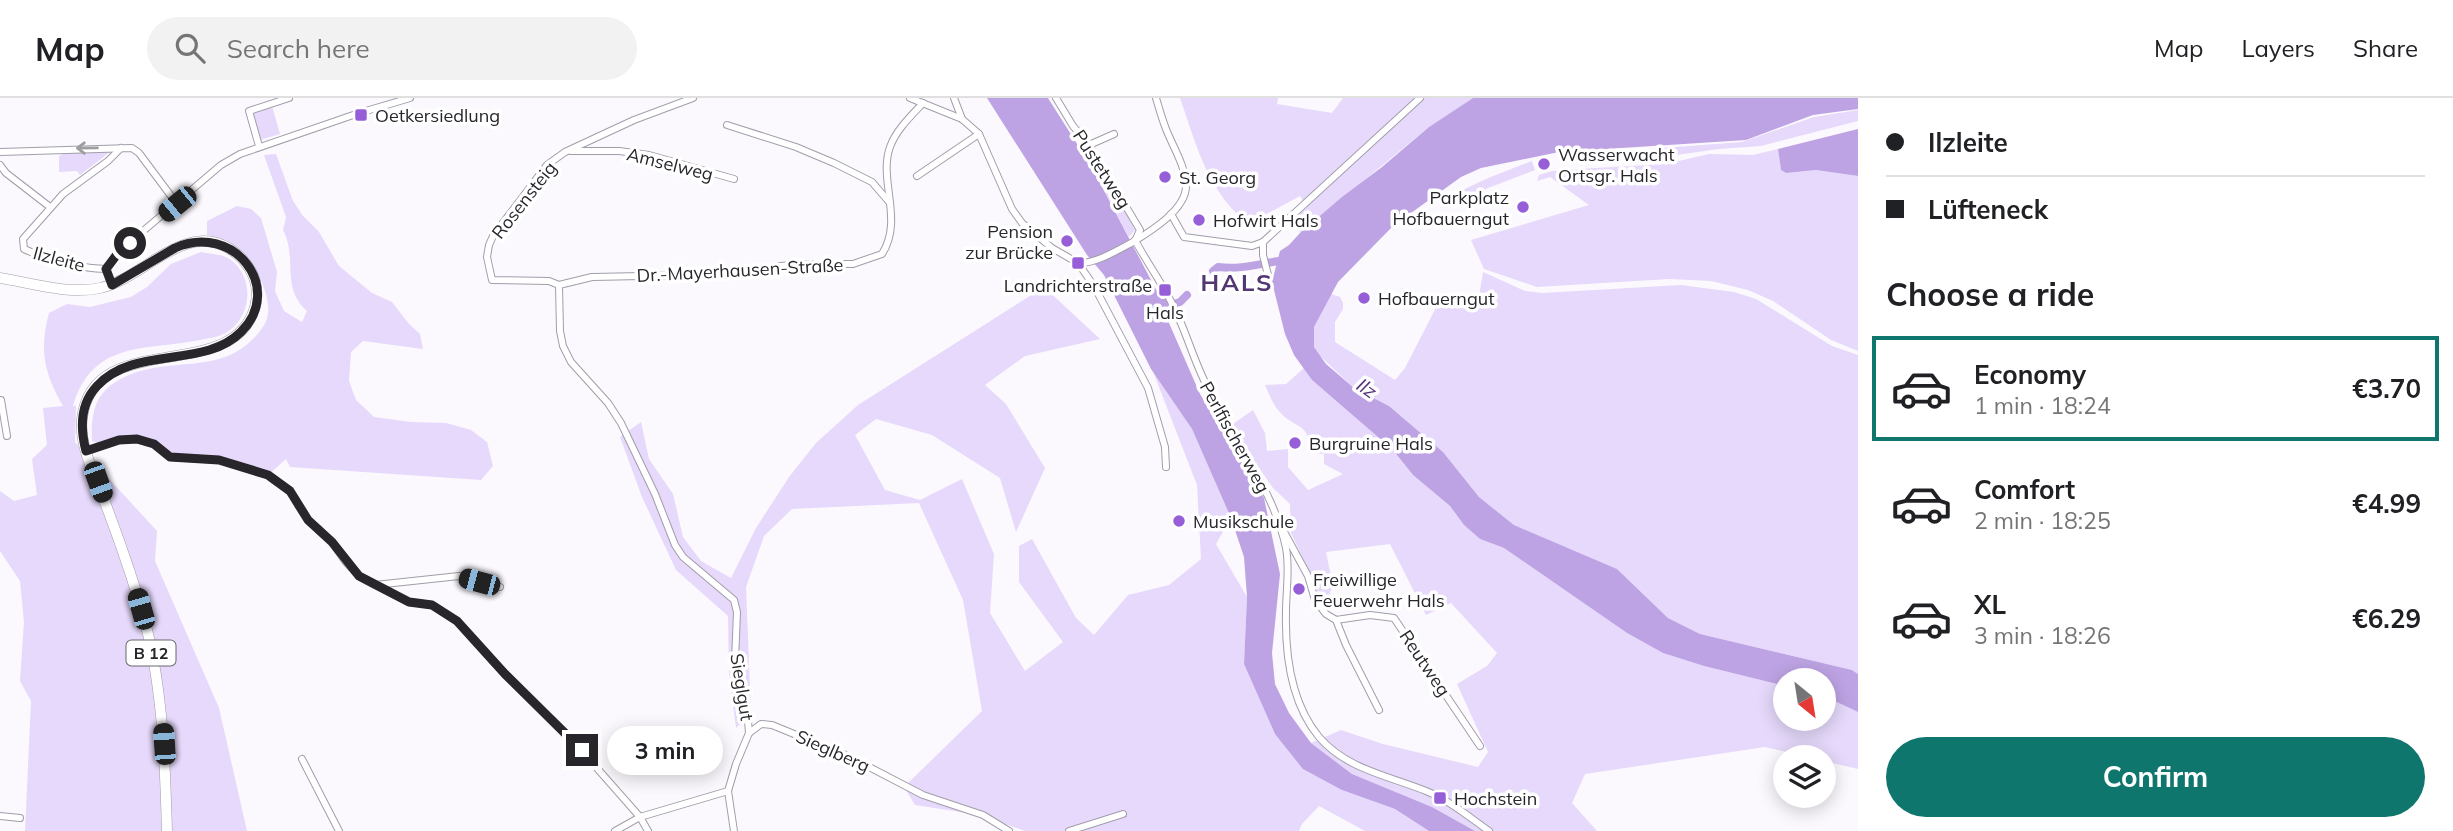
<!DOCTYPE html>
<meta charset="utf-8">
<style>
:root{--surface:#fff;--page:#f2f2f2;--text:#202124;--muted:#757577;--line:#e0e0e0;--accent:#0f766e}
body{margin:0;font-family:Mulish,sans-serif;background:var(--page);color:var(--text);height:100vh;display:flex;flex-direction:column;font-size:26px;white-space:nowrap}
*{box-sizing:border-box;margin:0}
p{font-size:23px;color:var(--muted)}
.icon{flex:none;width:38px;height:38px;fill:none;stroke:currentColor;stroke-width:2;stroke-linecap:round;stroke-linejoin:round}
.map{position:relative;flex:1;overflow:hidden}
.details{display:flex;flex-direction:column;background:var(--surface);width:595px}
.details>*{flex:none}
.hud{display:grid;align-content:center;height:154px;padding:0 28px;background:var(--surface)}
.needle{width:46px;rotate:150deg}
.buttons{position:absolute;left:1773px;top:570px;display:grid;gap:14px}
.buttons a{display:grid;place-items:center;width:63px;height:63px;border-radius:50%;background:var(--surface);box-shadow:0 4px 18px #0003;font-size:35px}
.end{position:absolute;width:32px;height:32px;margin:-16px;border:9px solid #28262b;background:#fff;box-shadow:0 0 0 4px #fff}
.from{border-radius:50%}
.bubble{position:absolute;height:49px;border-radius:24px;background:var(--surface);box-shadow:0 4px 18px #0003;font-size:23px;font-weight:700;line-height:49px;text-align:center}
.car{position:absolute;width:21px;height:42px;margin:-21px -10px;border-radius:9px;box-shadow:0 0 5px 2px #0007;background:linear-gradient(#222 24%,#8ab4d8 0 40%,#222 0 76%,#8ab4d8 0 86%,#222 0)}
.hud b{display:flex;align-items:center;gap:24px;height:66px;font-size:26px}
.hud b+b{border-top:2px solid var(--line)}
.hud i{width:18px;height:18px;background:var(--text)}
ul{padding:0;list-style:none}
li{display:flex;align-items:center;gap:21px;height:105px;margin:0 14px 10px;padding:0 14px;border:4px solid transparent;border-radius:0px}
li div{flex:1}
li b{display:block;font-size:26px}
li em{font-style:normal;font-weight:700}
li.active{border-color:var(--accent)}
li>.icon{width:63px;height:63px;stroke-width:1.5}
h2{padding:0 28px;font-size:32px;line-height:84px}
.button{display:flex;gap:14px;margin-top:auto;padding:14px 28px}
.button a{flex:1;height:80px;border-radius:42px;background:var(--accent);color:#fff;font-size:28px;font-weight:700;line-height:80px;text-align:center}
header{display:flex;align-items:center;gap:42px;box-sizing:border-box;height:98px;padding:0 35px;background:var(--surface);border-bottom:2px solid var(--line)}
header strong{font-size:33px}
nav{display:flex;gap:38px;margin-inline-start:auto;font-size:24px}
.search{width:490px;height:63px;background:var(--page);display:flex;align-items:center;gap:18px;box-sizing:border-box;padding:0 24px;border-radius:38px;color:var(--muted);font-size:26px}
main{display:flex;flex:1;min-height:0}
.map>svg:first-child{display:block}
</style>
<header>
<strong>Map</strong>
<div class="search"><svg class="icon" aria-label="search" viewBox="0 0 24 24"><circle cx="10" cy="10" r="6"/><path d="M15 15l6 6"/></svg>Search here</div>
<nav><a>Map</a><a>Layers</a><a>Share</a></nav>
</header>
<main>
<div class="map">
<svg width="1858" height="733" viewBox="0 0 1858 733">
<rect width="100%" height="100%" fill="#fbf9fe"/>
<g fill="#e6d9fb">
<path d="M1180,0H1278L1277,6L1332,15L1343,0H1473L1429,29L1300,135L1296,119L1307,109L1300,98L1248,126C1207,92 1197,49 1180,0Z"/>
<polygon points="272,8 280,36 260,42 252,14"/>
<polygon points="1858,12 1858,23 1761,48 1719,51 1634,63 1625,60 1616,64 1572,65 1570,57 1742,44 1814,19"/>
<polygon points="1778,51 1781,72 1786,75 1816,72 1858,78 1858,253 1831,242 1773,203 1748,192 1711,183 1669,181 1537,189 1484,171 1471,142 1589,107 1550,79 1537,83 1539,77 1552,73 1578,71 1666,66 1709,56 1753,57"/>
<polygon points="110,54 80,77 77,73 59,74 59,58 66,55"/>
<path d="M276,56L293,103L303,118L319,134L339,168L372,195L392,204L409,226L420,236L423,251L363,243L351,254L349,283L356,302L374,319L411,324L446,325L471,332L487,344L493,368L481,382L290,369L286,361L268,377L219,362L170,359L154,346L119,342L98,345L92,343C91,320 93,299 114,285C150,261 191,272 228,258C243,252 266,233 268,216C271,194 251,158 233,147C225,142 216,140 207,137V123L237,108L251,111L261,120L277,174L275,193L284,213L302,224L307,213C280,189 298,160 283,132L286,119L264,57Z"/>
<polygon points="1095,56 1135,132 1129,139 1091,68"/>
<polygon points="1532,63 1535,72 1488,90 1450,109 1448,99 1488,80"/>
<path d="M201,154C211,156 223,156 231,162C254,180 252,215 230,232C221,239 210,240 200,242C147,253 93,241 73,308H76L75,344L157,433L155,463L219,610L247,733H25L31,603L20,583L24,524L20,483L0,453V393L14,403L37,397L32,361L47,347L43,310L63,308C44,275 39,252 49,215L67,206L90,209L131,199L147,189L171,166Z"/>
<polygon points="1483,174 1525,193 1542,195 1681,187 1734,194 1756,201 1832,248 1858,257 1858,576 1852,572 1700,536 1668,520 1617,471 1514,427 1479,399 1443,354 1389,308 1354,290 1319,257 1314,249 1314,229 1331,196 1340,199 1343,205 1343,211 1335,224 1335,244 1395,282 1405,270 1444,194 1477,210"/>
<polygon points="1044,189 1100,241 1025,258 985,287 1006,306 1045,370 1016,434 1000,380 932,337 876,321 855,337 885,392 920,402 962,381 994,456 990,515 1025,573 1063,544 1019,484 1019,448 1032,441 1076,520 1094,537 1128,497 1169,487 1201,461 1197,387 1152,271 1192,331 1231,420 1216,446 1247,499 1244,566 1275,636 1342,692 1395,711 1429,733 1365,733 1319,708 1302,726 1299,733 1025,733 980,717 915,707 904,689 982,613 963,502 919,405 792,411 764,438 746,489 751,616 736,630 729,574 728,518 676,472 642,399 620,339 641,324 649,361 673,396 683,439 701,463 731,480 756,430 789,379 816,345 858,307"/>
<path d="M1304,270L1312,282L1393,352L1413,377L1450,408L1464,427L1480,441L1504,450L1627,535L1663,555L1704,568L1785,588V621H1824V598L1858,614V671L1824,663V660H1811L1765,649L1585,676L1572,705L1597,733H1475L1432,709L1352,676L1311,645L1341,632L1383,646L1478,669L1488,654L1457,586L1487,568L1497,555L1451,505L1426,517L1390,446L1326,454L1333,488L1330,494L1331,510L1319,505L1308,471L1291,435L1290,406L1273,390L1230,328L1253,312L1265,335L1267,353L1288,351V369L1308,392L1343,376L1324,366V356L1308,354C1310,329 1303,332 1286,320C1275,311 1270,299 1265,287L1286,286Z"/>
</g>
<g fill="#bda3e3">
<polygon points="987,0 1048,0 1091,68 1161,201 1169,201 1175,213 1170,217 1169,225 1200,296 1264,400 1280,476 1272,555 1275,586 1289,615 1311,645 1352,676 1432,709 1475,733 1429,733 1395,711 1342,692 1303,671 1275,636 1244,566 1247,499 1244,459 1231,420 1192,331 1151,271 1104,177 1087,157"/>
<polygon points="1473,0 1858,0 1858,11 1813,17 1746,42 1559,54 1481,70 1461,79 1393,128 1338,184 1314,229 1314,249 1326,266 1354,290 1389,308 1443,354 1479,399 1514,427 1617,471 1668,520 1700,536 1852,572 1858,576 1858,614 1824,598 1824,583 1785,583 1785,588 1704,568 1663,555 1627,535 1504,450 1480,441 1464,427 1450,408 1413,377 1393,352 1312,282 1294,257 1285,236 1272,184 1280,153 1289,147 1300,135 1342,99 1382,69 1429,29"/>
<polygon points="1858,31 1858,78 1816,72 1786,75 1781,72 1778,51"/>
</g>
<g fill="none" stroke-linecap="round" stroke-linejoin="round">
<g stroke="#bda3e3" stroke-width="8">
<path d="M1213,173L1218,169C1243,172 1261,165 1286,162"/>
<polyline points="1165,209 1180,204 1187,197"/>
</g>
<defs>
<g id="street">
<polyline points="910,0 962,21 979,36 1012,111 1022,125 1052,150 1078,165 1094,188 1148,290 1165,349 1166,369"/>
<polyline points="954,0 962,21"/>
<polyline points="1056,0 1073,28 1089,47 1140,132 1136,141"/>
<polyline points="727,27 796,49 834,65 872,84 890,105"/>
<polyline points="1089,47 1114,36"/>
<polyline points="259,48 249,13 289,0"/>
<polyline points="571,53 619,53 649,57 734,81"/>
<polyline points="0,54 132,50 139,55 177,106"/>
<polyline points="0,67 6,75 50,109"/>
<polyline points="917,78 979,36"/>
<polyline points="1171,116 1184,139 1252,148 1263,144 1420,0"/>
<path d="M1135,142C1148,167 1166,190 1177,216C1189,242 1196,269 1210,294C1236,346 1274,393 1286,450C1290,471 1286,493 1286,514C1285,556 1291,605 1319,639C1346,671 1389,678 1426,693C1449,702 1469,719 1489,733"/>
<polyline points="1263,144 1263,157 1268,177"/>
<path d="M1078,165C1095,166 1118,152 1133,144C1151,133 1187,111 1186,87C1185,67 1173,49 1166,31C1162,21 1159,10 1156,0"/>
<polyline points="106,171 118,155 129,145 221,67 240,56 359,15 410,0"/>
<path d="M106,171C78,170 50,163 24,151L23,141L63,96L108,63L121,50"/>
<polyline points="559,187 560,233 563,248 571,264 608,305 621,325 655,396 675,447 683,459 734,502 737,514 735,563 747,611 749,635"/>
<path d="M559,187L592,179L742,176L771,169L801,166H853L882,156C904,122 878,82 890,49C896,32 911,18 923,5"/>
<polyline points="559,187 549,183 492,182 487,159 489,147 493,138 547,67 565,54 634,22 693,0"/>
<polyline points="1,302 7,338"/>
<polyline points="86,353 119,342 137,341 154,346 170,359 219,362 268,377 290,393 308,422 332,444 345,463 359,478 375,487 459,478 500,489"/>
<polyline points="1283,432 1308,478 1315,502 1326,516 1336,522 1370,517 1394,520 1480,648"/>
<polyline points="377,488 409,504 432,507 457,523 505,576 581,652 640,719 648,733"/>
<polyline points="1336,522 1346,547 1379,612"/>
<polyline points="302,661 339,733"/>
<polyline points="0,718 20,720"/>
<polyline points="615,733 640,719 728,693"/>
<polyline points="734,733 728,693 736,666 749,635 761,626 772,627 848,658 923,697 983,717 1009,733"/>
<polyline points="1069,733 1123,716"/>
</g>
<path id="primary" d="M0,180C31,185 69,197 100,190C143,181 184,122 230,151C238,156 246,164 251,173C257,184 258,197 255,209C233,288 93,228 82,321C79,350 97,380 106,407C121,447 135,486 146,528C163,594 165,665 167,733"/>
</defs>
<use href="#street" stroke="#a29da9" stroke-width="8"/>
<use href="#primary" stroke="#a29da9" stroke-width="11"/>
<use href="#street" stroke="#fff" stroke-width="6"/>
<use href="#primary" stroke="#fff" stroke-width="10"/>
</g>
<defs><path id="oneway-shaft" d="M-6 0H5M1.5-3L5.5 0L1.5 3" fill="none" stroke-width="1.6" stroke-linecap="round" stroke-linejoin="round" transform="scale(1.75)"/></defs>
<use stroke="#9e9da0" href="#oneway-shaft" transform="translate(87 50) rotate(179)"/>
<g fill="none" stroke-linecap="round" stroke-linejoin="round">
<path stroke="#28262b" stroke-width="9" d="M130,145L118,155L106,171L112,187L175,150C234,124 285,190 241,234C204,271 135,247 97,288C80,306 80,330 86,353L119,342L137,341L154,346L170,359L219,362L268,377L290,393L308,422L332,444L359,478L409,504L432,507L457,523L505,576L582,652"/>
</g>
<g fill="#965fd7" stroke="#fff" stroke-width="2.5">
<rect x="354" y="10" width="14" height="14" rx="3.5"/>
<circle cx="1544" cy="66" r="7"/>
<circle cx="1165" cy="79" r="7"/>
<circle cx="1523" cy="109" r="7"/>
<circle cx="1199" cy="122" r="7"/>
<circle cx="1067" cy="143" r="7"/>
<rect x="1071" y="158" width="14" height="14" rx="3.5"/>
<rect x="1158" y="185" width="14" height="14" rx="3.5"/>
<circle cx="1364" cy="200" r="7"/>
<circle cx="1295" cy="345" r="7"/>
<circle cx="1179" cy="423" r="7"/>
<circle cx="1299" cy="491" r="7"/>
<rect x="1433" y="693" width="14" height="14" rx="3.5"/>
</g>
<g text-anchor="middle" dominant-baseline="central" stroke-width="7" stroke-linejoin="round" paint-order="stroke">
<rect fill="#fff" stroke="#68676b" stroke-width="2" x="126.5" y="542.5" width="49" height="25" rx="5"/>
<g font-size="16" font-weight="bold" fill="#28262b">
<text x="151" y="555">B 12</text>
</g>
<g font-size="18" fill="#28262b" stroke="#fff" text-anchor="start">
<text x="375" y="17">Oetkersiedlung</text>
<text x="1558" y="56">Wasserwacht<tspan x="1558" dy="21">Ortsgr. Hals</tspan></text>
<text x="1179" y="79">St. Georg</text>
<text x="1509" y="99" text-anchor="end">Parkplatz<tspan x="1509" dy="21">Hofbauerngut</tspan></text>
<text x="1213" y="122">Hofwirt Hals</text>
<text x="1053" y="133" text-anchor="end">Pension<tspan x="1053" dy="21">zur Brücke</tspan></text>
<text x="1078" y="187" text-anchor="middle">Landrichterstraße</text>
<text x="1378" y="200">Hofbauerngut</text>
<text x="1165" y="214" text-anchor="middle">Hals</text>
<text x="1309" y="345">Burgruine Hals</text>
<text x="1193" y="423">Musikschule</text>
<text x="1313" y="481">Freiwillige<tspan x="1313" dy="21">Feuerwehr Hals</tspan></text>
<text x="1454" y="700">Hochstein</text>
</g>
<g font-size="18" fill="#28262b" stroke="#fff">
<text transform="translate(670 66) rotate(14)">Amselweg</text>
<text transform="translate(1102 71) rotate(57)">Pustetweg</text>
<text transform="translate(524 102) rotate(-52)">Rosensteig</text>
<text transform="translate(59 161) rotate(15)">Ilzleite</text>
<text transform="translate(740 172) rotate(-3)">Dr.-Mayerhausen-Straße</text>
<text transform="translate(1235 339) rotate(61)">Perlfischerweg</text>
<text transform="translate(1425 565) rotate(56)">Reutweg</text>
<text transform="translate(742 589) rotate(81)">Sieglgut</text>
<text transform="translate(833 653) rotate(24)">Sieglberg</text>
</g>
<g font-size="19" font-style="italic" fill="#502e78" stroke="#fff">
<text transform="translate(1367 290) rotate(35)">Ilz</text>
</g>
<g font-size="24" font-weight="bold" letter-spacing="2" fill="#523773" stroke="#fff">
<text x="1237" y="184">HALS</text>
</g>
</g>
</svg>
<div class="buttons">
<a><svg class="needle" viewBox="-14 -14 28 28"><path d="M0-13l5 13h-10z" fill="#e53935"/><path d="M0 13l5-13h-10z" fill="#757577"/></svg></a>
<a><svg class="icon" aria-label="layers" viewBox="0 0 24 24"><path d="M12 4l9 5-9 5-9-5zM3 14l9 5 9-5"/></svg></a>
</div>
<i class="end from" style="left:130px;top:145px"></i>
<i class="end" style="left:582px;top:652px"></i>
<div class="bubble" style="left:607px;top:628px;width:116px">3 min</div>
<i class="car" style="left:177px;top:106px;rotate:231deg"></i>
<i class="car" style="left:98px;top:384px;rotate:160deg"></i>
<i class="car" style="left:479px;top:484px;rotate:285deg"></i>
<i class="car" style="left:141px;top:511px;rotate:344deg"></i>
<i class="car" style="left:164px;top:646px;rotate:356deg"></i>
</div>
<section class="details">
<div class="hud">
<b><i class="from"></i>Ilzleite</b>
<b><i></i>Lüfteneck</b>
</div>
<h2>Choose a ride</h2>
<ul>
<li class="active"><svg class="icon" aria-label="car" viewBox="0 0 24 24"><path d="M5 17H2v-5l4-1 3-4h7l3 4 3 1v5h-3M9 17h6M6 11h13"/><circle cx="7" cy="17" r="2"/><circle cx="17" cy="17" r="2"/></svg><div><b>Economy</b><p>1 min · 18:24</p></div><em>€3.70</em></li>
<li><svg class="icon" aria-label="car" viewBox="0 0 24 24"><path d="M5 17H2v-5l4-1 3-4h7l3 4 3 1v5h-3M9 17h6M6 11h13"/><circle cx="7" cy="17" r="2"/><circle cx="17" cy="17" r="2"/></svg><div><b>Comfort</b><p>2 min · 18:25</p></div><em>€4.99</em></li>
<li><svg class="icon" aria-label="car" viewBox="0 0 24 24"><path d="M5 17H2v-5l4-1 3-4h7l3 4 3 1v5h-3M9 17h6M6 11h13"/><circle cx="7" cy="17" r="2"/><circle cx="17" cy="17" r="2"/></svg><div><b>XL</b><p>3 min · 18:26</p></div><em>€6.29</em></li>
</ul>
<div class="button"><a>Confirm</a></div>
</section>
</main>
